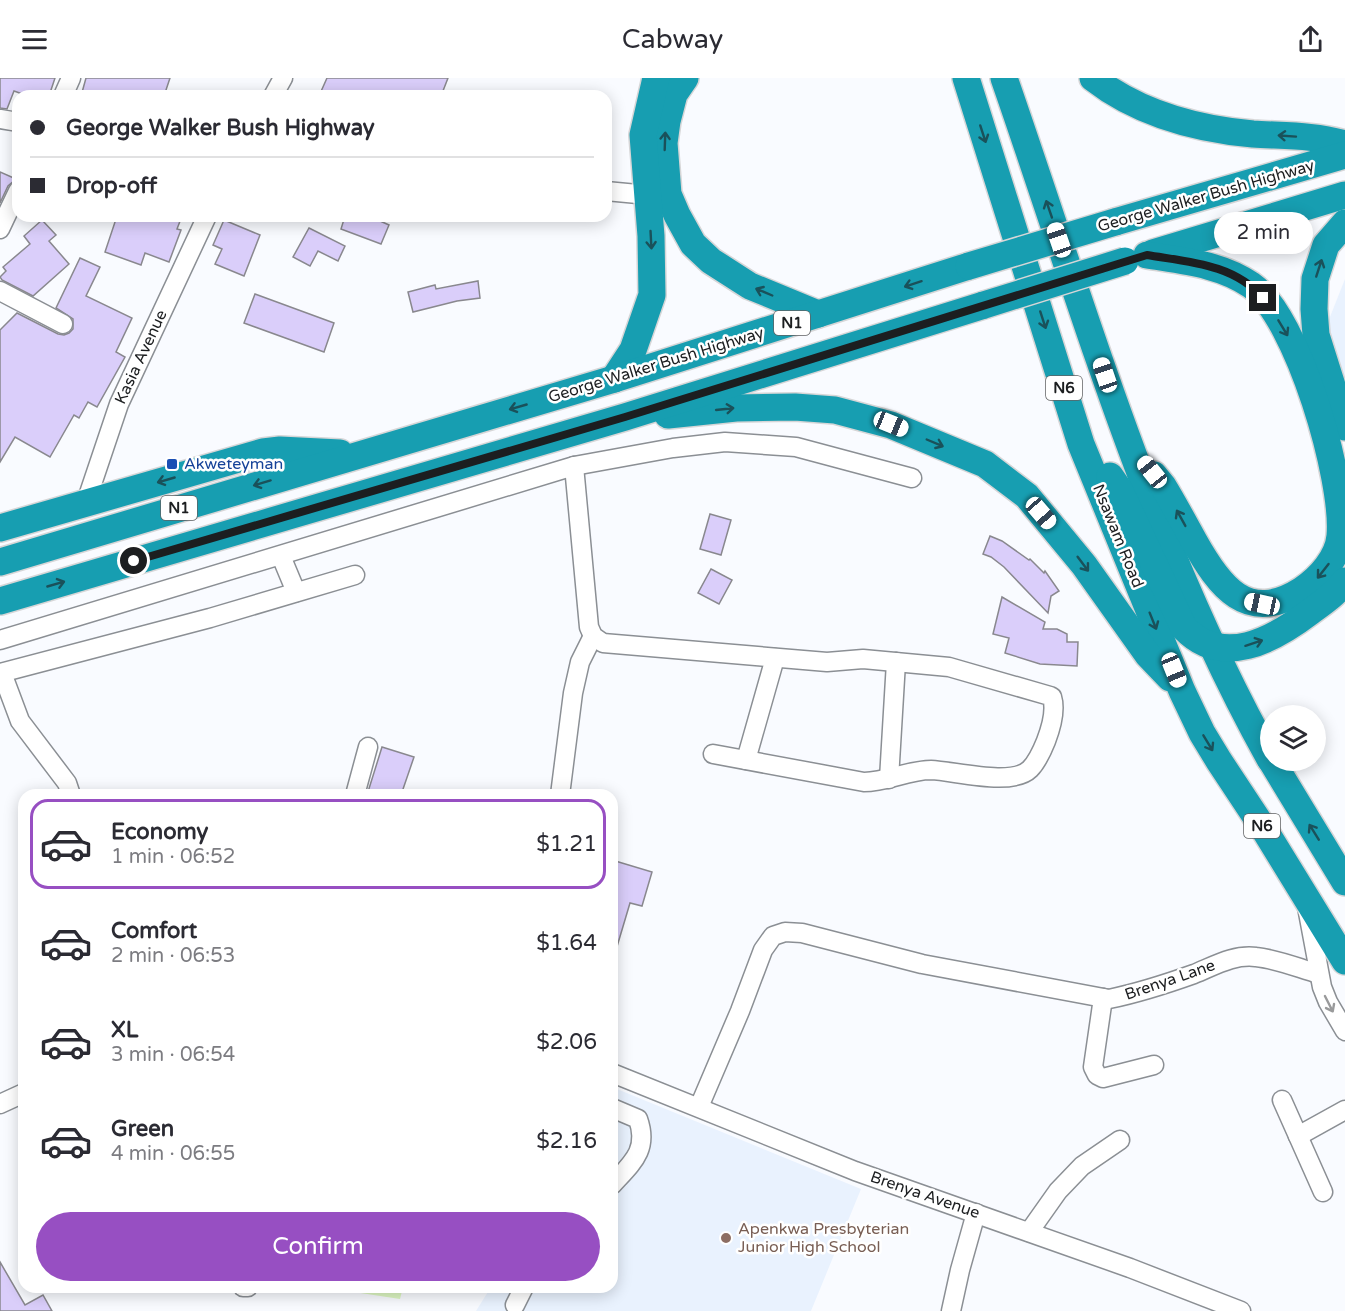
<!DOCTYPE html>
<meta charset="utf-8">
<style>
:root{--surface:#fff;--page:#f2f2f3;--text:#2b2b33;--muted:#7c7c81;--line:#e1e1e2;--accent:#974fc2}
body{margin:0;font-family:"Varela Round",sans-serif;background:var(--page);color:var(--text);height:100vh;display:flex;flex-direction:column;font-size:22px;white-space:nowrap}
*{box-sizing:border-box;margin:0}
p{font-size:20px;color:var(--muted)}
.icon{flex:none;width:33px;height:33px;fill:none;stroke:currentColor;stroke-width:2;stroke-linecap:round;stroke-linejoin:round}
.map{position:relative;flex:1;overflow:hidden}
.side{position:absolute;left:18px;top:711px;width:600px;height:504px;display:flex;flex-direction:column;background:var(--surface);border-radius:18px;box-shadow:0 3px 15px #0003}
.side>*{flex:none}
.hud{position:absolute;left:12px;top:12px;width:600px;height:132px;border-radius:18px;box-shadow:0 3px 15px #0003;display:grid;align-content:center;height:132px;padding:0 18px;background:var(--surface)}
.controls{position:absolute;left:1260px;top:627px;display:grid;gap:12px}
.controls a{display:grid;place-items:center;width:66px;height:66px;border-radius:50%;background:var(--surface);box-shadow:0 3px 15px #0003;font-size:30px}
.end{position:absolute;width:27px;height:27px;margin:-14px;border:8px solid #1c1e20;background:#fff;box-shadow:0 0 0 3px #fff}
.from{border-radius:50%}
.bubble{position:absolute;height:42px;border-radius:21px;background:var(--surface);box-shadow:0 3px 15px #0003;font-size:20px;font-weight:600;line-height:42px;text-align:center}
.car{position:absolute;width:18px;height:36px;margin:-18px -9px;border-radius:8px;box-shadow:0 0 4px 2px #0007;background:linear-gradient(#fff 24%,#345 0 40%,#fff 0 76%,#345 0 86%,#fff 0)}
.hud b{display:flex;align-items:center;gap:21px;height:57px;font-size:22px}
.hud b+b{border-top:2px solid var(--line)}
.hud i{width:15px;height:15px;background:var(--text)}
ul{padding:10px 0 0;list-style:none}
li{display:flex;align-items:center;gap:18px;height:90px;margin:0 12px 9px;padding:0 6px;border:3px solid transparent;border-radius:18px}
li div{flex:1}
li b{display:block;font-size:22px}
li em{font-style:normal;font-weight:600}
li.active{border-color:var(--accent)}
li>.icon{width:54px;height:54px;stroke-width:1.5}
.action{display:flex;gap:12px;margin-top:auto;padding:12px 18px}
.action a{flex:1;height:69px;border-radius:36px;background:var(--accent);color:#fff;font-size:24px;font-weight:600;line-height:69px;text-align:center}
header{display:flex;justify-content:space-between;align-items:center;height:78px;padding:0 18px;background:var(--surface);font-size:27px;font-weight:600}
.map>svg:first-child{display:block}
</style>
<header><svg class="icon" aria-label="menu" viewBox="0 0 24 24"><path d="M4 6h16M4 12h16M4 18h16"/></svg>Cabway<svg class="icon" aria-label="share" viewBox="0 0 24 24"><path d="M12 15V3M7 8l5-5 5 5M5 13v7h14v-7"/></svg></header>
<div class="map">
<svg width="1345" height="1233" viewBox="0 0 1345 1233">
<rect width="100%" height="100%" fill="#f9fbff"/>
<g fill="#e9f2fe">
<polygon points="1345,201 1345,305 1326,249"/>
<polygon points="612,1009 861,1111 811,1233 476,1233 491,1209 612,1209"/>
</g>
<polygon fill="#ddf7c2" points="321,1209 403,1209 400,1221"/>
<g fill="#dacefa" stroke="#89888e" stroke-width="1.5">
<polygon points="0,0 55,0 49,18 28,18 14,13 7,31 0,30"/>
<polygon points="86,0 170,0 164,18 81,18"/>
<polygon points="327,0 448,0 441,18 319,18"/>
<polygon points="0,94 16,101 8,108 0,125"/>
<polygon points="117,138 182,138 177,151 181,152 169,184 145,175 141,187 105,174"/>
<polygon points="345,138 369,138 389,147 381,166 341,151"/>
<polygon points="42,142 56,157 49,163 69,186 33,218 2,202 0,199 6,193 3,189 30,166 24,158"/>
<polygon points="224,142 260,157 244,198 215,186 222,171 213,167"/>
<polygon points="309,150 345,168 338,183 318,173 310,188 293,179"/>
<polygon points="80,180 100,189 86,218 132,240 116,274 125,279 97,329 88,324 79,340 74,337 50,379 15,359 0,384 0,252 17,235 58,256 64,257 69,255 73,251 73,241 56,230"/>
<polygon points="478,203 480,220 457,223 413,234 408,214 435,207 436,211"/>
<polygon points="255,216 334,245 324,274 244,245"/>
<polygon points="710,436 731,442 721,477 700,471"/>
<polygon points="990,458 1002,463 1029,482 1030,481 1044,495 1045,493 1059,513 1051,518 1048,535 1004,489 991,479 983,476"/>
<polygon points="711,491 732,502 719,526 698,515"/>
<polygon points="1002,519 1045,544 1043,551 1057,551 1067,556 1067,564 1078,564 1077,588 1040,586 1005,575 1009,560 993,556"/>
<polygon points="382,669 414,679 401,717 367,717"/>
<polygon points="612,782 652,794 642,828 630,825 616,872 612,872"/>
<polygon points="0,1184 25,1227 43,1217 52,1233 0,1233"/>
</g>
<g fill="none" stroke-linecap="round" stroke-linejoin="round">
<defs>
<g id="minor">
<polyline points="63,18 71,0"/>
<polyline points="273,18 283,0"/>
<polyline points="0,41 18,44"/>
<polyline points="606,113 648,117"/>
<polyline points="0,151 18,113"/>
<polyline points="0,213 63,246"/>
<path d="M574,388L589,549L593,558L603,565L827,584L863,581L949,589L1050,618L1052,619C1056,632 1051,650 1046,663C1042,673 1037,684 1030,691C1012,709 955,693 931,692C908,692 887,704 864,704L713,676"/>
<polyline points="86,424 119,326 207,138"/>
<polyline points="281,478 296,514"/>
<polyline points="0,562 574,388 673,370 725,364 796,369 912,400"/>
<polyline points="0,595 210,540 355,497"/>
<polyline points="2,595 20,643 67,705 71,717"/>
<polyline points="746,682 775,580"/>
<polyline points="889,701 896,584"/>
<polyline points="355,717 368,669"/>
<polyline points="560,717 573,615 580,584 593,558"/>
<polyline points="1307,829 1322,909 1328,924 1345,953"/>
<polyline points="1103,920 1093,989 1097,997 1103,1000 1154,987"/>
<polyline points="612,995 855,1093 1130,1190 1241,1233"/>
<polyline points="1282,1022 1323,1114"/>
<polyline points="0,1026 24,1015"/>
<path d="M699,1029L740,933L763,872L773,858L785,854L802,855L922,886L1109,921C1138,915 1166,906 1194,896C1214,888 1234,876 1256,879C1277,881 1298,890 1319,896"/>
<path d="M612,1030L638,1041C649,1072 632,1085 612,1107"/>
<polyline points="1298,1058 1345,1032"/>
<polyline points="1029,1154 1058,1113 1082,1088 1120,1062"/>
<polyline points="243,1209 248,1209"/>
<polyline points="515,1227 524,1209"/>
<polyline points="951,1233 960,1192 976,1135"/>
</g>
<g id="highway">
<polyline points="685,0 674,16 667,43 664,65 668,116 677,137 693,166 711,183 750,208 818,236"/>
<polyline points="966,0 1081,366 1182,613 1202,655 1219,683 1264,751 1345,883"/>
<path d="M1004,0C1084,230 1151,468 1270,681"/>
<path d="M1093,0C1138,35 1197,51 1253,56C1284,58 1315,57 1345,66"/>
<polyline points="1115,144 1345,77"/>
<polyline points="1345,145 1326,167 1315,201 1314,231 1316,257 1345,349"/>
<polyline points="1153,175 1345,117"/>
<path d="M1147,177C1184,183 1220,186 1251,207C1298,239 1345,402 1340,458C1338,480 1320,500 1302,512C1247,547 1219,508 1194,463C1184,445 1174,426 1163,408L1154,397"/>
<polyline points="614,301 633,272 652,217 651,158 643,57 656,0"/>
<polyline points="668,337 736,330 795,329 835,332 891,347 985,386 1027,418 1084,487 1148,577 1170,600"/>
<path d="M1110,398L1119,411L1184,550C1223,590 1273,562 1310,534C1322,525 1336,516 1345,503"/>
<polyline points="0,450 263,374 280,372 340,375"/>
<polyline points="0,484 614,301 969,188"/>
<polyline points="0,523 625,339 984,227"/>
<polyline points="1271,682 1345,804"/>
</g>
</defs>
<use href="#minor" stroke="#8b8f94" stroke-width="21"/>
<use href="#highway" stroke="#d6d6d7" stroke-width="30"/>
<use href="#minor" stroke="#fff" stroke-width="18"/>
<use href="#highway" stroke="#179eb1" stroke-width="27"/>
<defs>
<g id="highway-bridge">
<polyline points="969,188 1115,144"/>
<polyline points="984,227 1125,183"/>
</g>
</defs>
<use href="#highway-bridge" stroke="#d6d6d7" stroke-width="30" stroke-linecap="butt"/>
<use href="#highway-bridge" stroke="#179eb1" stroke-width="27"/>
</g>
<defs><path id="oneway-shaft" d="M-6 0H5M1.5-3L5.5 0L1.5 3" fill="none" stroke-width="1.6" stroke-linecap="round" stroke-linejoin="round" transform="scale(1.5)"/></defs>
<g stroke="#1a515a">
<use href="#oneway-shaft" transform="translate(983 56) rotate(72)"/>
<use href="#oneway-shaft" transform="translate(1287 58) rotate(-176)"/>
<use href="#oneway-shaft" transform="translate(665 63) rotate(-88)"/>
<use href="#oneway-shaft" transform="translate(1049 131) rotate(-109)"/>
<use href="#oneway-shaft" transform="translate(651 162) rotate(87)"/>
<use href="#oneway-shaft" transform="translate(1319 190) rotate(-72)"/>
<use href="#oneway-shaft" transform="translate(913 206) rotate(162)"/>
<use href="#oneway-shaft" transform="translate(764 214) rotate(-157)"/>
<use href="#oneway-shaft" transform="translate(1043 242) rotate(72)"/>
<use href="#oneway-shaft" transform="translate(1283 250) rotate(59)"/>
<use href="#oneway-shaft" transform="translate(518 329) rotate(164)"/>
<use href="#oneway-shaft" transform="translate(725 331) rotate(-6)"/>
<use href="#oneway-shaft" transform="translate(935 365) rotate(23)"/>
<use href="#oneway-shaft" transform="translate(166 402) rotate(164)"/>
<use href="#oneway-shaft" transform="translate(262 405) rotate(163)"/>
<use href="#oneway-shaft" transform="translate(1181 440) rotate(-119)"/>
<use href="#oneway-shaft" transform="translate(1083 486) rotate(53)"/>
<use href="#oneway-shaft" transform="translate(1323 493) rotate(128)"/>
<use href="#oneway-shaft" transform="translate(56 506) rotate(-16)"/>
<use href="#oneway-shaft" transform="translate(1153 543) rotate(68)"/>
<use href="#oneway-shaft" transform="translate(1254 565) rotate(-18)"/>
<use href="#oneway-shaft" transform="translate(1208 665) rotate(59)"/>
<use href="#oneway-shaft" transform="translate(1314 754) rotate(-122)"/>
</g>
<use stroke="#999a9b" href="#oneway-shaft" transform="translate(1329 926) rotate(63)"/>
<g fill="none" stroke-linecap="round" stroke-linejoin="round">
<path stroke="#1c1e20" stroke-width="8" d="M134,483L625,339L1147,177C1189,184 1234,186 1263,220"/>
</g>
<rect fill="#1a4fb4" stroke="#fff" stroke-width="2" x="166" y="380" width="12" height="12" rx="3"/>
<circle fill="#8d6e63" stroke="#fff" stroke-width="2" cx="726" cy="1160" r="6"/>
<g text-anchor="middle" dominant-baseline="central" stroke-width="5" stroke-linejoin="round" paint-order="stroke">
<g fill="#fff" stroke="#606263" stroke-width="1.5">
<rect x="774" y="233" width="36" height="24" rx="4.5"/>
<rect x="1046" y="298" width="36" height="24" rx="4.5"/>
<rect x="161" y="418" width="36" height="24" rx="4.5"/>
<rect x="1244" y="736" width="36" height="24" rx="4.5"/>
</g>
<g font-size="15" font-weight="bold" fill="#1c1e20">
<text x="792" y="245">N1</text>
<text x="1064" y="310">N6</text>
<text x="179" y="430">N1</text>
<text x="1262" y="748">N6</text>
</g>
<g font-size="16" fill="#1c1e20" stroke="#fff">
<text transform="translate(1206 118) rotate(-16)">George Walker Bush Highway</text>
<text transform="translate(141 279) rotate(-65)">Kasia Avenue</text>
<text transform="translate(656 287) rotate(-17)">George Walker Bush Highway</text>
<text transform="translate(1118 458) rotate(68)">Nsawam Road</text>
<text transform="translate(1170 902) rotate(-19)">Brenya Lane</text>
<text transform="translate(925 1117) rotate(19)">Brenya Avenue</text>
</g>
<g font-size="16" fill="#164399" stroke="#fff" text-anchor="start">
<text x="184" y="386">Akweteyman</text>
</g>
<g font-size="16" fill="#785e54" stroke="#fff" text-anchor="start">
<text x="738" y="1151">Apenkwa Presbyterian<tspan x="738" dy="18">Junior High School</tspan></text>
</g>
</g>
</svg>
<div class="controls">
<a><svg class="icon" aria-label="layers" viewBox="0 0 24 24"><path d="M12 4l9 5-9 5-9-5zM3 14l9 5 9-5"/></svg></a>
</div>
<i class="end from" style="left:134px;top:483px"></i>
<i class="end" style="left:1263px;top:220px"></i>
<div class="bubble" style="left:1214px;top:134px;width:99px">2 min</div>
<i class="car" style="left:1059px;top:162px;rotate:341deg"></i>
<i class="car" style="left:1105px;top:297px;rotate:341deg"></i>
<i class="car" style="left:891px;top:346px;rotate:112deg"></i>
<i class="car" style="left:1152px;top:394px;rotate:321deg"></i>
<i class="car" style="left:1041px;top:435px;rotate:139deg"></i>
<i class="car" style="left:1262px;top:526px;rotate:282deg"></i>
<i class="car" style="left:1174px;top:592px;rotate:158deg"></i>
<div class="hud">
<b><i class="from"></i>George Walker Bush Highway</b>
<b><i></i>Drop-off</b>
</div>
<section class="side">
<ul>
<li class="active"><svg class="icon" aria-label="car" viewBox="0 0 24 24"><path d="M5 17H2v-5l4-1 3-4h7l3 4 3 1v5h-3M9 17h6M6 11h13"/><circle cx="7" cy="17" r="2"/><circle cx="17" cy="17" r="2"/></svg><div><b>Economy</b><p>1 min · 06:52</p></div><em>$1.21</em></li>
<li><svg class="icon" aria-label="car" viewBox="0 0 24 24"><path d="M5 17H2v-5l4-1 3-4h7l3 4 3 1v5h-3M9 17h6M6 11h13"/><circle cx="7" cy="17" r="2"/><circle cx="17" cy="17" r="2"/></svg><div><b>Comfort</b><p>2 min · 06:53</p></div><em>$1.64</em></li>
<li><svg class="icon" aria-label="car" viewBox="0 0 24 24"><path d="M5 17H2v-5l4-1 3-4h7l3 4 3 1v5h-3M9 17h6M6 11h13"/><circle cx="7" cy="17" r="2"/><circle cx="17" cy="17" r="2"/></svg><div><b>XL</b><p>3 min · 06:54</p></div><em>$2.06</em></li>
<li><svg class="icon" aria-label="car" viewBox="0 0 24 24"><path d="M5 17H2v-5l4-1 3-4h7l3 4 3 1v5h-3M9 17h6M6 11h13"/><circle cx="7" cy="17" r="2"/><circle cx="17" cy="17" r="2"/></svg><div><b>Green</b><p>4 min · 06:55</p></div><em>$2.16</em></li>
</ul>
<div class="action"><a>Confirm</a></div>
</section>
</div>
